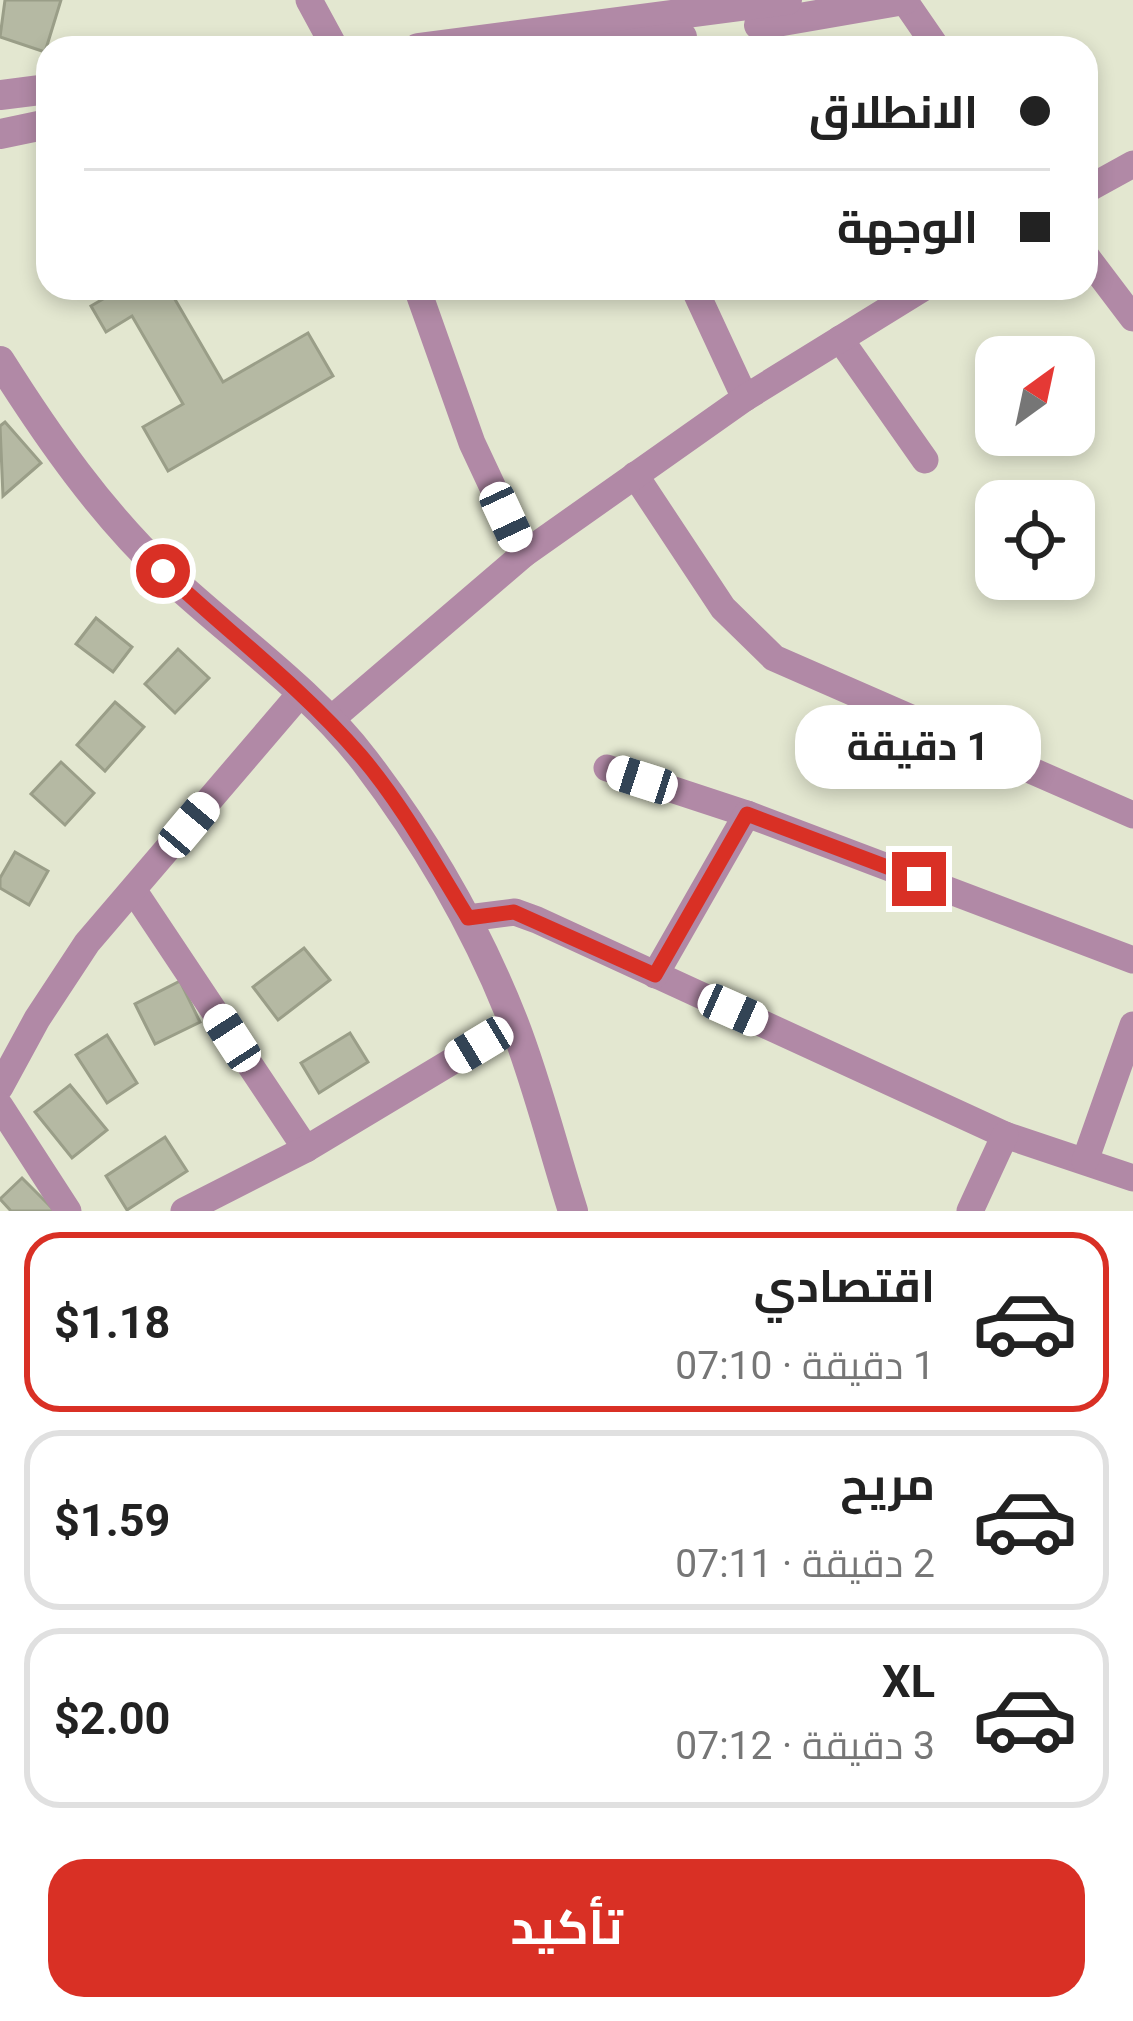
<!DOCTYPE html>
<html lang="ar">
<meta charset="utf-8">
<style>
:root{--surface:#fff;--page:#f6f6f6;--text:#222;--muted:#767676;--line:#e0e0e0;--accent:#d93025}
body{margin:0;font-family:Roboto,Cairo,sans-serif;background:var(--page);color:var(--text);direction:rtl;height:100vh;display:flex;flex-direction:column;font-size:45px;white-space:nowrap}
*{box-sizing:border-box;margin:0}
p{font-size:39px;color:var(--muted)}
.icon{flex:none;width:66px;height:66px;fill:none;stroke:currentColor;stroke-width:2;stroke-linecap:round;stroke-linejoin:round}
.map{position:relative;height:1211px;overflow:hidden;direction:ltr}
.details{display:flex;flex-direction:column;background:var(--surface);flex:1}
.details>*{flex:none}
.banner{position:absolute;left:36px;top:36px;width:1062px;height:264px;border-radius:36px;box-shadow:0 6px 18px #0003;direction:rtl;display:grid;align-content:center;height:264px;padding:0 48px;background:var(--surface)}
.needle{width:78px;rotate:33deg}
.buttons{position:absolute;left:975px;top:336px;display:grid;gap:24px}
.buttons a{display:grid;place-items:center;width:120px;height:120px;border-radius:24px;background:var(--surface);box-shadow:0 6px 18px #0003;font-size:60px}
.end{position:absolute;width:54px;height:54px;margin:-27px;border:15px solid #d93025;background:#fff;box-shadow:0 0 0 6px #fff}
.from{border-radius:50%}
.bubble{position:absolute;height:84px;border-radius:36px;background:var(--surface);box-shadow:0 6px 18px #0003;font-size:39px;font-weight:700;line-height:84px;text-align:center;direction:rtl}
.car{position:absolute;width:36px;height:72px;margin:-36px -18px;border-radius:15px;box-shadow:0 0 9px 3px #0007;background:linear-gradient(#fff 24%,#345 0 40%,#fff 0 76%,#345 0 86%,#fff 0)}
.banner b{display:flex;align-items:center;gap:42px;height:114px;font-size:45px}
.banner b+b{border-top:3px solid var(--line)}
.banner i{width:30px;height:30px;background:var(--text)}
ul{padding:21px 0 0;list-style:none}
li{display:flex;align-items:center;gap:36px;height:180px;margin:0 24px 18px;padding:0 24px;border:6px solid var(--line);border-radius:36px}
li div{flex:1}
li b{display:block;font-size:45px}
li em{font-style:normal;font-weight:700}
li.on{border-color:var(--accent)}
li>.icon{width:108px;height:108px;stroke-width:1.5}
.button{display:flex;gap:24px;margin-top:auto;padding:24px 48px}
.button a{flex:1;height:138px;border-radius:36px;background:var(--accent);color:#fff;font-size:48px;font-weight:700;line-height:138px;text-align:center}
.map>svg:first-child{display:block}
</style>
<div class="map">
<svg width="1133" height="1211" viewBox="0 0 1133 1211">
<rect width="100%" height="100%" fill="#e3e7d0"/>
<g fill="#b5b9a3" stroke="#9a9e88" stroke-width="3">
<polygon points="5,0 61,0 45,52 0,37"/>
<polygon points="122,288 186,288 173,296 223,382 308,333 333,376 168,471 143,427 183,404 132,316 106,332 91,306"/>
<polygon points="5,422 41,463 3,496 0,426"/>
<polygon points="96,618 132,647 113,672 76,644"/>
<polygon points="178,649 209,678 175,713 145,684"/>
<polygon points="115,702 144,727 105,771 77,745"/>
<polygon points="61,762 94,793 65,825 31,794"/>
<polygon points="15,852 48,871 29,905 0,888 0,878"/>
<polygon points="304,948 330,980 278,1020 253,987"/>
<polygon points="180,981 200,1022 155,1044 135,1004"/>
<polygon points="350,1033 368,1062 319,1093 301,1063"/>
<polygon points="107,1035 137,1083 107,1103 76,1055"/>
<polygon points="70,1085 107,1130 72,1158 35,1112"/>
<polygon points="165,1137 187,1171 127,1210 106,1176"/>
<polygon points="22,1178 55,1211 11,1211 0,1199"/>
</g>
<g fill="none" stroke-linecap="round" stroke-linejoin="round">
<g stroke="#b189a6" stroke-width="27">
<polyline points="309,0 335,48"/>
<polyline points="904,0 937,48"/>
<polyline points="1086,190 1133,164"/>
<polyline points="1086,256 1133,318"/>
<polyline points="417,288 472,443 524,554"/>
<polyline points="694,288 745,398"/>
<polyline points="840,339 925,460"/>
<polyline points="635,475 723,608 774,658 1133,815"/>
<polyline points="329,721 524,554 745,398 923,288"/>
<polyline points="607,768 747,814 1133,960"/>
<polyline points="134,891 306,1149"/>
<polyline points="468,918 515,912 537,920 1005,1135 1133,1178"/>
<polyline points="655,975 747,814"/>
<polyline points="0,1087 37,1019 87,943 300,694"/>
<polyline points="0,1106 68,1211"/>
<polyline points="1085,1161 1133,1025"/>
<polyline points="184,1211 306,1149 514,1024"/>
<polyline points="970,1211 1005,1135"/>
</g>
<g stroke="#b189a6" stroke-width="30">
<polyline points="759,25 904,0"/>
<polyline points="418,48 787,0"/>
<polyline points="605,48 682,37"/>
<polyline points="0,95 48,89"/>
<polyline points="0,134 48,124"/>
<path d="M0,361C48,437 101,513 167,575C232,636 311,690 365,761C426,841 476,927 513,1021C537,1082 553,1148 573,1211"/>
</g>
</g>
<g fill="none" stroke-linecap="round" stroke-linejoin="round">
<path stroke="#d93025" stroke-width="15" d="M163,571C228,632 301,687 360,755C402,804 434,863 468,918L514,912L655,975L747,814L919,879"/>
</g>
</svg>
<div class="buttons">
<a><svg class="needle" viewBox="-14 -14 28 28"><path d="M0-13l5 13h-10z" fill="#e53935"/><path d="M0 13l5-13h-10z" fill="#767676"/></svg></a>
<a><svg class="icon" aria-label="locate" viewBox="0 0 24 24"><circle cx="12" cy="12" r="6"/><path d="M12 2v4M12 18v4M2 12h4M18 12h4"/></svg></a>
</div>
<i class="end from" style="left:163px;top:571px"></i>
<i class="end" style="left:919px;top:879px"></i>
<div class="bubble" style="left:795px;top:705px;width:246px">1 دقيقة</div>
<i class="car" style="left:506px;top:517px;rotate:155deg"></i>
<i class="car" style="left:642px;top:780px;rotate:288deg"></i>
<i class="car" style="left:189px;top:825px;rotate:40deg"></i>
<i class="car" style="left:733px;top:1010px;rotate:114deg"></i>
<i class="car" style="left:232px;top:1038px;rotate:327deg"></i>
<i class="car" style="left:479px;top:1045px;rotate:239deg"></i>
<div class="banner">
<b><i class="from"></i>الانطلاق</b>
<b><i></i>الوجهة</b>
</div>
</div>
<section class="details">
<ul>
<li class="on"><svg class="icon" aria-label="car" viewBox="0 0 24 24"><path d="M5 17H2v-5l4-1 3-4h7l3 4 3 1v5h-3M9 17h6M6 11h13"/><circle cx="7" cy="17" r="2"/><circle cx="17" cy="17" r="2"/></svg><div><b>اقتصادي</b><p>1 دقيقة · 07:10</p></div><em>$1.18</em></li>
<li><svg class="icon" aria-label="car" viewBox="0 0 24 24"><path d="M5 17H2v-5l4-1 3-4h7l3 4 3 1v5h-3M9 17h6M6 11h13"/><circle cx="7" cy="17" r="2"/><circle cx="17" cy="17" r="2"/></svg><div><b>مريح</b><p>2 دقيقة · 07:11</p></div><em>$1.59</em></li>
<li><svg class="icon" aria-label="car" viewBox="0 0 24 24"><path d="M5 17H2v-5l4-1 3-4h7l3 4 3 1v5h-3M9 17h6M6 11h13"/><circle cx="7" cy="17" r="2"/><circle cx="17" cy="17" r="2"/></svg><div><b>XL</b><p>3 دقيقة · 07:12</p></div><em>$2.00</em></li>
</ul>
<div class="button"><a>تأكيد</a></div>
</section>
